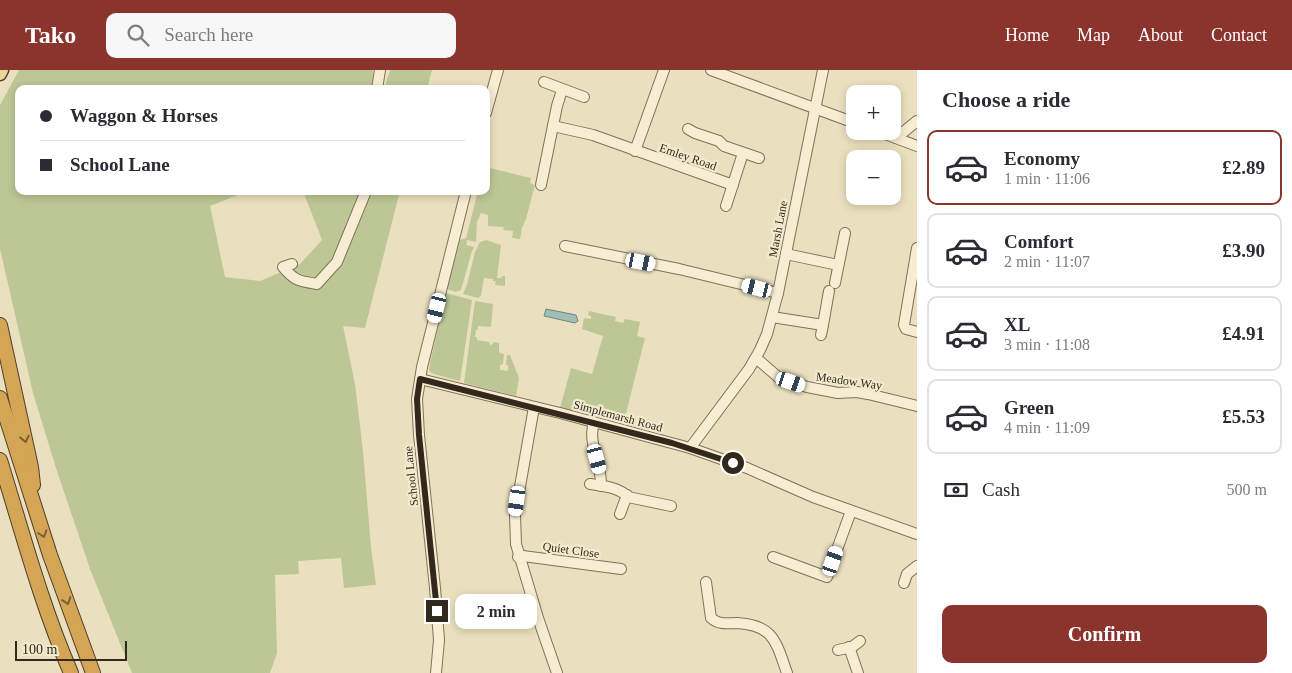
<!DOCTYPE html>
<meta charset="utf-8">
<style>
:root{--surface:#fff;--page:#f7f7f7;--text:#2b2b33;--muted:#7c7c81;--line:#e1e1e2;--accent:#8b342e}
body{margin:0;font-family:Georgia,serif;background:var(--page);color:var(--text);height:100vh;display:flex;flex-direction:column;font-size:19px;white-space:nowrap}
*{box-sizing:border-box;margin:0}
p{font-size:16px;color:var(--muted)}
.icon{flex:none;width:28px;height:28px;fill:none;stroke:currentColor;stroke-width:2;stroke-linecap:round;stroke-linejoin:round}
.map{position:relative;flex:1;overflow:hidden}
.sheet{display:flex;flex-direction:column;background:var(--surface);width:375px}
.sheet>*{flex:none}
.banner{position:absolute;left:15px;top:15px;width:475px;height:110px;border-radius:10px;box-shadow:0 2px 8px #0003;display:grid;align-content:center;height:110px;padding:0 25px;background:var(--surface)}
.tools{position:absolute;left:846px;top:15px;display:grid;gap:10px}
.tools a{display:grid;place-items:center;width:55px;height:55px;border-radius:10px;background:var(--surface);box-shadow:0 2px 8px #0003;font-size:25px}
.scale{position:absolute;left:15px;bottom:12px;width:112px;box-sizing:border-box;padding-left:5px;border:2px solid #32281c;border-top:0;font-size:14px;line-height:18px;white-space:nowrap;color:#32281c;-webkit-text-stroke:4px #f2eace;paint-order:stroke}
.end{position:absolute;width:22px;height:22px;margin:-11px;border:6px solid #32281c;background:#fff;box-shadow:0 0 0 2px #fff}
.from{border-radius:50%}
.bubble{position:absolute;height:35px;border-radius:10px;background:var(--surface);box-shadow:0 2px 8px #0003;font-size:16px;font-weight:600;line-height:35px;text-align:center}
.car{position:absolute;width:15px;height:30px;margin:-15px -8px;border-radius:6px;box-shadow:0 0 4px 1px #0007;background:linear-gradient(#fff 24%,#345 0 40%,#fff 0 76%,#345 0 86%,#fff 0)}
.banner b{display:flex;align-items:center;gap:18px;height:48px;font-size:19px}
.banner b+b{border-top:1px solid var(--line)}
.banner i{width:12px;height:12px;background:var(--text)}
ul{padding:0;list-style:none}
li{display:flex;align-items:center;gap:15px;height:75px;margin:0 10px 8px;padding:0 15px;border:2px solid var(--line);border-radius:10px}
li div{flex:1}
li b{display:block;font-size:19px}
li em{font-style:normal;font-weight:600}
li.current{border-color:var(--accent)}
li>.icon{width:45px;height:45px;stroke-width:1.5}
h2{padding:0 25px;font-size:22px;line-height:60px}
.pay{display:flex;align-items:center;gap:12px;height:55px;padding:0 25px;font-size:19px}
.pay p{margin-inline-start:auto}
.action{display:flex;gap:10px;margin-top:auto;padding:10px 25px}
.action a{flex:1;height:58px;border-radius:10px;background:var(--accent);color:#fff;font-size:20px;font-weight:600;line-height:58px;text-align:center}
header{display:flex;align-items:center;gap:30px;box-sizing:border-box;height:70px;padding:0 25px;background:var(--accent);color:#fff}
header strong{font-size:24px}
nav{display:flex;gap:28px;margin-inline-start:auto;font-size:18px}
.search{width:350px;height:45px;background:var(--page);display:flex;align-items:center;gap:12px;box-sizing:border-box;padding:0 18px;border-radius:10px;color:var(--muted);font-size:19px}
main{display:flex;flex:1;min-height:0}
.map>svg:first-child{display:block}
</style>
<header>
<strong>Tako</strong>
<div class="search"><svg class="icon" aria-label="search" viewBox="0 0 24 24"><circle cx="10" cy="10" r="6"/><path d="M15 15l6 6"/></svg>Search here</div>
<nav><a>Home</a><a>Map</a><a>About</a><a>Contact</a></nav>
</header>
<main>
<div class="map">
<svg width="917" height="603" viewBox="0 0 917 603">
<rect width="100%" height="100%" fill="#eae0bf"/>
<g fill="#bdc795">
<polygon points="19,0 373,0 372,19 19,19 19,121 248,121 210,136 225,207 260,211 300,194 322,170 303,121 362,121 346,185 371,121 400,121 365,258 343,256 355,314 363,381 371,477 376,515 344,518 341,488 298,491 299,504 275,505 277,583 270,603 132,603 90,499 56,398 33,323 0,179 0,35"/>
<polygon points="390,0 432,0 427,19 384,19"/>
<polygon points="486,97 531,108 530,113 535,115 526,149 522,158 520,169 512,168 513,161 503,160 504,157 488,156 488,145 481,143 477,152 476,172 467,170 466,175 474,177 472,181 461,220 456,222 447,219 460,170 466,168 478,121 486,121"/>
<polygon points="486,170 501,175 497,208 502,208 502,206 505,206 505,216 495,215 496,211 493,211 493,209 484,208 481,226 478,228 463,224 467,215 475,182 480,172"/>
<polygon points="446,223 472,230 460,311 434,304 429,301 430,293"/>
<polygon points="475,231 493,234 491,257 478,256 478,259 476,260 475,267 477,267 477,270 489,272 490,275 493,274 493,272 499,273 499,281 500,283 504,284 503,294 500,295 500,300 508,301 508,295 506,295 507,285 510,285 519,308 516,326 464,313"/>
<polygon points="589,241 616,247 615,251 623,253 625,249 640,252 637,266 645,268 623,355 560,338 571,298 592,304 603,266 582,259 584,248 591,249 591,246 588,245"/>
</g>
<polygon fill="#a2bcb6" stroke="#6a8983" points="546,239 576,245 578,251 575,253 544,246"/>
<g fill="none" stroke-linecap="round" stroke-linejoin="round">
<defs>
<g id="minor">
<polyline points="711,0 855,53"/>
<polyline points="544,12 584,27"/>
<polyline points="377,19 380,0"/>
<polyline points="486,43 498,0"/>
<polyline points="553,56 593,65 733,115"/>
<polyline points="688,59 695,63 719,71 724,76 759,88"/>
<polyline points="877,61 917,76"/>
<polyline points="896,68 917,51"/>
<polyline points="635,81 664,0"/>
<polyline points="541,115 557,36 562,20"/>
<polyline points="726,136 743,83"/>
<polyline points="565,176 679,199 778,223"/>
<polyline points="917,178 904,255 906,259 917,262"/>
<polyline points="786,184 838,195"/>
<path d="M292,194L283,197C295,211 299,211 317,214L337,192L366,121"/>
<polyline points="835,213 845,163"/>
<polyline points="772,247 823,255 829,221"/>
<polyline points="821,265 823,255"/>
<polyline points="756,288 778,307 807,317 838,323 857,322 868,324 917,336"/>
<polyline points="420,309 560,343 690,378 747,398 813,427 917,464"/>
<polyline points="534,337 515,445 516,474 538,548 557,603"/>
<path d="M594,353C587,373 602,393 601,416"/>
<polyline points="690,378 749,299 760,280 767,264 778,223 823,0"/>
<path d="M590,414C603,416 619,417 628,427L671,436"/>
<polyline points="620,444 627,425"/>
<polyline points="518,487 523,486 621,499"/>
<polyline points="773,487 827,507 851,441"/>
<path d="M706,512L711,548C719,555 727,553 737,553C774,555 776,572 787,603"/>
<polyline points="904,513 907,504 917,496"/>
<polyline points="849,577 858,603"/>
<polyline points="838,580 852,577 860,571"/>
<polyline points="436,603 439,570 435,518 419,365 417,329 422,297 466,121"/>
</g>
<polyline id="major" points="0,4 2,0"/>
<g id="highway">
<polyline points="0,255 31,397 33,415"/>
<polyline points="0,328 50,485 93,603"/>
<path d="M0,390C22,461 41,534 71,603"/>
</g>
</defs>
<use href="#minor" stroke="#817159" stroke-width="12"/>
<use href="#major" stroke="#4f3f2d" stroke-width="15"/>
<use href="#highway" stroke="#4f3f2d" stroke-width="16"/>
<use href="#minor" stroke="#f6edd2" stroke-width="10"/>
<use href="#major" stroke="#ebd799" stroke-width="12"/>
<use href="#highway" stroke="#d4a555" stroke-width="14"/>
</g>
<defs><path id="oneway-chevron" d="M-2-3.5L2.5 0L-2 3.5" fill="none" stroke-width="1.6" stroke-linecap="round" stroke-linejoin="round" transform="scale(1.25)"/></defs>
<g stroke="#7b6036">
<use href="#oneway-chevron" transform="translate(25 369) rotate(78)"/>
<use href="#oneway-chevron" transform="translate(43 464) rotate(72)"/>
<use href="#oneway-chevron" transform="translate(67 531) rotate(70)"/>
</g>
<g fill="none" stroke-linecap="round" stroke-linejoin="round">
<polyline stroke="#32281c" stroke-width="6" points="437,541 419,365 417,329 420,309 672,373 733,393"/>
</g>
<g text-anchor="middle" dominant-baseline="central" stroke-width="4.5" stroke-linejoin="round" paint-order="stroke">
<g font-size="12" fill="#32281c" stroke="#f2eace">
<text transform="translate(688 87) rotate(19)">Emley Road</text>
<text transform="translate(778 159) rotate(-79)">Marsh Lane</text>
<text transform="translate(849 311) rotate(8)">Meadow Way</text>
<text transform="translate(618 346) rotate(15)">Simplemarsh Road</text>
<text transform="translate(411 406) rotate(-96)">School Lane</text>
<text transform="translate(571 480) rotate(8)">Quiet Close</text>
</g>
</g>
</svg>
<div class="tools">
<a>+</a>
<a>−</a>
</div>
<div class="scale">100 m</div>
<i class="end from" style="left:733px;top:393px"></i>
<i class="end" style="left:437px;top:541px"></i>
<div class="bubble" style="left:455px;top:524px;width:82px">2 min</div>
<i class="car" style="left:641px;top:192px;rotate:101deg"></i>
<i class="car" style="left:757px;top:218px;rotate:284deg"></i>
<i class="car" style="left:437px;top:238px;rotate:194deg"></i>
<i class="car" style="left:791px;top:312px;rotate:109deg"></i>
<i class="car" style="left:597px;top:389px;rotate:165deg"></i>
<i class="car" style="left:517px;top:431px;rotate:188deg"></i>
<i class="car" style="left:833px;top:491px;rotate:19deg"></i>
<div class="banner">
<b><i class="from"></i>Waggon &amp; Horses</b>
<b><i></i>School Lane</b>
</div>
</div>
<section class="sheet">
<h2>Choose a ride</h2>
<ul>
<li class="current"><svg class="icon" aria-label="car" viewBox="0 0 24 24"><path d="M5 17H2v-5l4-1 3-4h7l3 4 3 1v5h-3M9 17h6M6 11h13"/><circle cx="7" cy="17" r="2"/><circle cx="17" cy="17" r="2"/></svg><div><b>Economy</b><p>1 min · 11:06</p></div><em>£2.89</em></li>
<li><svg class="icon" aria-label="car" viewBox="0 0 24 24"><path d="M5 17H2v-5l4-1 3-4h7l3 4 3 1v5h-3M9 17h6M6 11h13"/><circle cx="7" cy="17" r="2"/><circle cx="17" cy="17" r="2"/></svg><div><b>Comfort</b><p>2 min · 11:07</p></div><em>£3.90</em></li>
<li><svg class="icon" aria-label="car" viewBox="0 0 24 24"><path d="M5 17H2v-5l4-1 3-4h7l3 4 3 1v5h-3M9 17h6M6 11h13"/><circle cx="7" cy="17" r="2"/><circle cx="17" cy="17" r="2"/></svg><div><b>XL</b><p>3 min · 11:08</p></div><em>£4.91</em></li>
<li><svg class="icon" aria-label="car" viewBox="0 0 24 24"><path d="M5 17H2v-5l4-1 3-4h7l3 4 3 1v5h-3M9 17h6M6 11h13"/><circle cx="7" cy="17" r="2"/><circle cx="17" cy="17" r="2"/></svg><div><b>Green</b><p>4 min · 11:09</p></div><em>£5.53</em></li>
</ul>
<div class="pay"><svg class="icon" aria-label="cash" viewBox="0 0 24 24"><path d="M3 7h18v10H3z"/><circle cx="12" cy="12" r="2"/></svg>Cash<p>500 m</p></div>
<div class="action"><a>Confirm</a></div>
</section>
</main>
